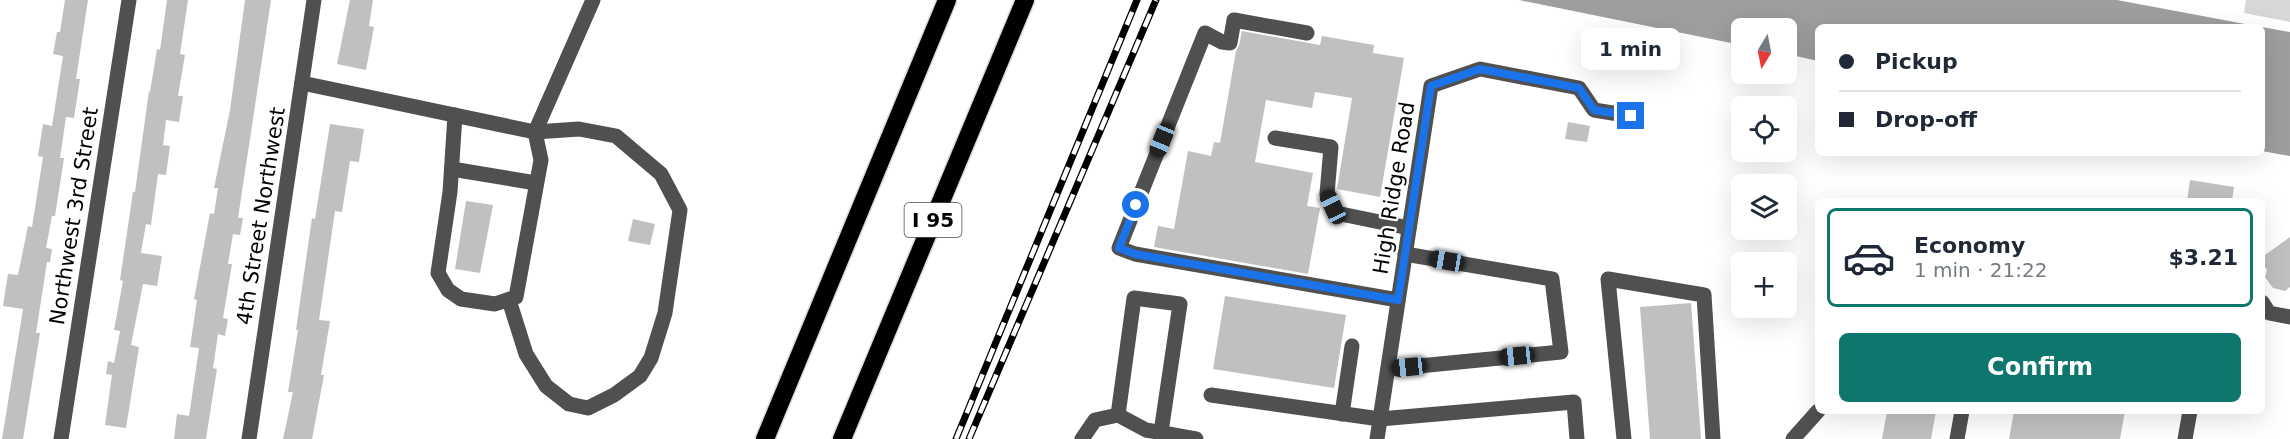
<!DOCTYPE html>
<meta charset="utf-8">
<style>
:root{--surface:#fff;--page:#f6f6f7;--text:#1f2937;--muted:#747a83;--line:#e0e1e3;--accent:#0f766e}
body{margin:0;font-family:"DejaVu Sans",sans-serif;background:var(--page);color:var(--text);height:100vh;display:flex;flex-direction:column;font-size:22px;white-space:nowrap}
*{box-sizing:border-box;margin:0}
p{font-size:20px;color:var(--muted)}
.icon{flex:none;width:33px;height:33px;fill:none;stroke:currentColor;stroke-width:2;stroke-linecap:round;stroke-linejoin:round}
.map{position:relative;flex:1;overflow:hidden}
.details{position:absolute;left:1815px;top:198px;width:450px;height:216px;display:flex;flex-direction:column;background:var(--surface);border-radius:9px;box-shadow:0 6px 24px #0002}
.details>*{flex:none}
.guide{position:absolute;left:1815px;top:24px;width:450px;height:132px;border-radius:9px;box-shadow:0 6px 24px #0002;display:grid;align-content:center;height:132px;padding:0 24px;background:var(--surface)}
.needle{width:39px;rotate:190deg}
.tools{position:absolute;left:1731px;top:18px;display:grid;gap:12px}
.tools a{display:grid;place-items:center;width:66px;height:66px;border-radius:9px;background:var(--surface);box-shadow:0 6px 24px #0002;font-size:30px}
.end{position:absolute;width:27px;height:27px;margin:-14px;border:8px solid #1a73e8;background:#fff;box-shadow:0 0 0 3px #fff}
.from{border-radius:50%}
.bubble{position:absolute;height:42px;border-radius:9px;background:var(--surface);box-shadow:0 6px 24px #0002;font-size:20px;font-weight:700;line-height:42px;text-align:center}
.car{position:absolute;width:18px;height:36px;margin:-18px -9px;border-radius:8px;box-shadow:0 0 4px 2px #0007;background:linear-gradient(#222 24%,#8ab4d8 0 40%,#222 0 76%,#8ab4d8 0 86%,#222 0)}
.guide b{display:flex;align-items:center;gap:21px;height:57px;font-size:22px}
.guide b+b{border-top:2px solid var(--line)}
.guide i{width:15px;height:15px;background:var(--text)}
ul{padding:10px 0 0;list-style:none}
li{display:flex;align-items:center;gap:18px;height:99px;margin:0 12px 9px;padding:0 12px;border:3px solid transparent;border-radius:9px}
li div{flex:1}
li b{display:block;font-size:22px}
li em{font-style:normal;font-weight:700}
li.selected{border-color:var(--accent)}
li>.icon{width:54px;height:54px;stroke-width:1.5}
.action{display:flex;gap:12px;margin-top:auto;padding:12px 24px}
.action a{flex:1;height:69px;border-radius:9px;background:var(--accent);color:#fff;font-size:24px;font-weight:700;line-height:69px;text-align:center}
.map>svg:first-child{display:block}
</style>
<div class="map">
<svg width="2290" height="439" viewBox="0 0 2290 439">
<rect width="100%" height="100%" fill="#fff"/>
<polygon fill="#d7d7d7" points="2246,0 2290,0 2290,22 2244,13"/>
<g fill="#9e9e9e">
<polygon points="1519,0 2117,0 2261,27 1818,27 1818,61 1787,54 1786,28 1742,28 1741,45"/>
<polygon points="2262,27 2290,32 2290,156 2262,151"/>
</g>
<g fill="#c0c0c0">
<polygon points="65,0 88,0 76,79 80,79 74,118 66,117 60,158 64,158 55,216 52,216 46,248 52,249 50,262 47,262 36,333 40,333 23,439 2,439 23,309 3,306 8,274 18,275 28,226 32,227 43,157 38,156 43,124 52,126 63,56 53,54 57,32 60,32"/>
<polygon points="167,0 188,0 180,54 185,55 178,96 183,96 179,122 166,120 163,145 170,146 166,175 158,174 151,225 146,224 141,253 162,256 157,286 143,284 131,345 139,347 126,428 105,425 112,375 106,374 108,361 114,363 120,331 114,330 123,281 120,280 133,192 135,192 149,91 150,92 157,49 160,50"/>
<polygon points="245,0 271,0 238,218 243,218 240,235 233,234 228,264 232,264 223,318 228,319 225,336 218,334 213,368 217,369 206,439 174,439 177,414 189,416 199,348 190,347 197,300 194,299 210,213 214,214 218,188 214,188 230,110"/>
<polygon points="350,0 373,0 369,26 374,27 366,70 337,64"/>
<polygon points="1242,31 1320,45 1322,36 1374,45 1373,53 1404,58 1380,197 1337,189 1352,98 1315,92 1312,108 1266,100 1255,162 1313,173 1307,206 1320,208 1308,274 1154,247 1158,226 1174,229 1188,151 1211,156 1214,142 1220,143 1236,51 1239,45"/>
<polygon points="1568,122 1590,126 1587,142 1565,139"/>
<polygon points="330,124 364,129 359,162 350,161 342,212 335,211 319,320 330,321 321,375 324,375 312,439 283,439 293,392 288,392 298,330 296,330 312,218 315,219"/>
<polygon points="2190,180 2234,187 2232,201 2187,201"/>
<polygon points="466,201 493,205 480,273 455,269"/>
<polygon points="633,219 655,224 650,245 628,241"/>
<polygon points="2290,237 2290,287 2285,291 2273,288 2265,277 2267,270 2262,263 2262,257"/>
<polygon points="1225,296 1346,315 1334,388 1213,369"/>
<polygon points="1691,303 1701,439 1650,439 1640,307"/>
<polygon points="1887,411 1936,411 1931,439 1882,439"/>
<polygon points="2014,411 2125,411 2120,439 2009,439"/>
</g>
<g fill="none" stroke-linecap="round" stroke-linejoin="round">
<defs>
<g id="highway">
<polyline points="765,439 947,0"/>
<polyline points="842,439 1025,0"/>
</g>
</defs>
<use href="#highway" stroke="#dbdbdb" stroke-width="21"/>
<g stroke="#505050" stroke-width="15">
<polyline points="1307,33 1234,20 1230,43 1222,42 1205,33 1119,248 1135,254 1398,300"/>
<polyline points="302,83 535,132 593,0"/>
<polyline points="455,115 450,192 438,273 448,290 461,299 495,304 516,297 541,160 535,132 579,129 616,136 661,174 680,210 665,313 651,358 640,376 614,395 588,408 569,404 546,386 526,354 509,300"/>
<polyline points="1275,138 1331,147 1327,194 1336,213 1409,228"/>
<polyline points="452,169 536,183"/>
<polyline points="2262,302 2269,313 2290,317"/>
<polyline points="1388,369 1561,352 1552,279 1405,254"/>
<polyline points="1211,395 1380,419 1574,402 1577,439"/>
<polyline points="1342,414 1352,346"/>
<polyline points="1118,415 1134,298 1180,304 1161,432"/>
<polyline points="61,439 129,0"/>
<polyline points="249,439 314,0"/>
<polyline points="1082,439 1095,420 1118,415 1146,430 1196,439"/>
<polyline points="1377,439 1431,86 1480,69 1579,88 1594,110 1631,116"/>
<polyline points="1624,439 1608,279 1704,295 1713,439"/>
<polyline points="1793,439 1818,411"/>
<polyline points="1957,439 1962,411"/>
<polyline points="2185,439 2190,411"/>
</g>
<use href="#highway" stroke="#000" stroke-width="18"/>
<defs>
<g id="rail">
<polyline points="956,439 1137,0"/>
<polyline points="969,439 1156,0"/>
</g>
</defs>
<use href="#rail" stroke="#000" stroke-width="7"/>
<use href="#rail" stroke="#fff" stroke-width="4.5" stroke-dasharray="14" stroke-linecap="butt"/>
</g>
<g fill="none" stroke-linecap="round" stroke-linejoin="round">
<polyline stroke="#1a73e8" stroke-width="8" points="1136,205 1119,248 1135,254 1398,300 1431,86 1480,69 1579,88 1594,110 1631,116"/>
</g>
<g text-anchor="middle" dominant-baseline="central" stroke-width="4.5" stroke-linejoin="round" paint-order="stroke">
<rect fill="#fff" stroke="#4c4c4c" stroke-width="1.5" x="904.5" y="203" width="57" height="34" rx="4.5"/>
<g font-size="20" font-weight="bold" fill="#000">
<text x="933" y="220">I 95</text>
</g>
<g font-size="21" fill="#000" stroke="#fff">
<text transform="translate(1394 188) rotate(-81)">High Ridge Road</text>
<text transform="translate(74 216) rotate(-81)">Northwest 3rd Street</text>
<text transform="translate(261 216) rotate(-81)">4th Street Northwest</text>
</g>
</g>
</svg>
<div class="tools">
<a><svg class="needle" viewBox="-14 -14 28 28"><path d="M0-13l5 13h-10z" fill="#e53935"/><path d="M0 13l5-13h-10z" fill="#747a83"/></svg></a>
<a><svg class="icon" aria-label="locate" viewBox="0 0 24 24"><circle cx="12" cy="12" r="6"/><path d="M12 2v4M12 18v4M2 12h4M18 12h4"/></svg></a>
<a><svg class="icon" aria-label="layers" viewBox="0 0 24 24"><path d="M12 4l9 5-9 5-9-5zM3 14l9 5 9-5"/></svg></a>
<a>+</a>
</div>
<i class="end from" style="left:1136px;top:205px"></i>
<i class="end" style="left:1631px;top:116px"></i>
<div class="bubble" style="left:1581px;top:28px;width:99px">1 min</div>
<i class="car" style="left:1162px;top:140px;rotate:202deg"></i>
<i class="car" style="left:1333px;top:207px;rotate:335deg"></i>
<i class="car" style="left:1447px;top:261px;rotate:280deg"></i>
<i class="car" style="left:1517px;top:356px;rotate:264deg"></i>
<i class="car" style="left:1409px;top:367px;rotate:264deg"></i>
<div class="guide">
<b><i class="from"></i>Pickup</b>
<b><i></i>Drop-off</b>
</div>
<section class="details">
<ul>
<li class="selected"><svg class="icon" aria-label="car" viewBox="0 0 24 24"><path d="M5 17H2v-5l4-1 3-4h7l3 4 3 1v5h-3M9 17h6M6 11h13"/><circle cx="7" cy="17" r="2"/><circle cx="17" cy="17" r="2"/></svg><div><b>Economy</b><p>1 min · 21:22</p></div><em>$3.21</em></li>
</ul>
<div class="action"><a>Confirm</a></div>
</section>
</div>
